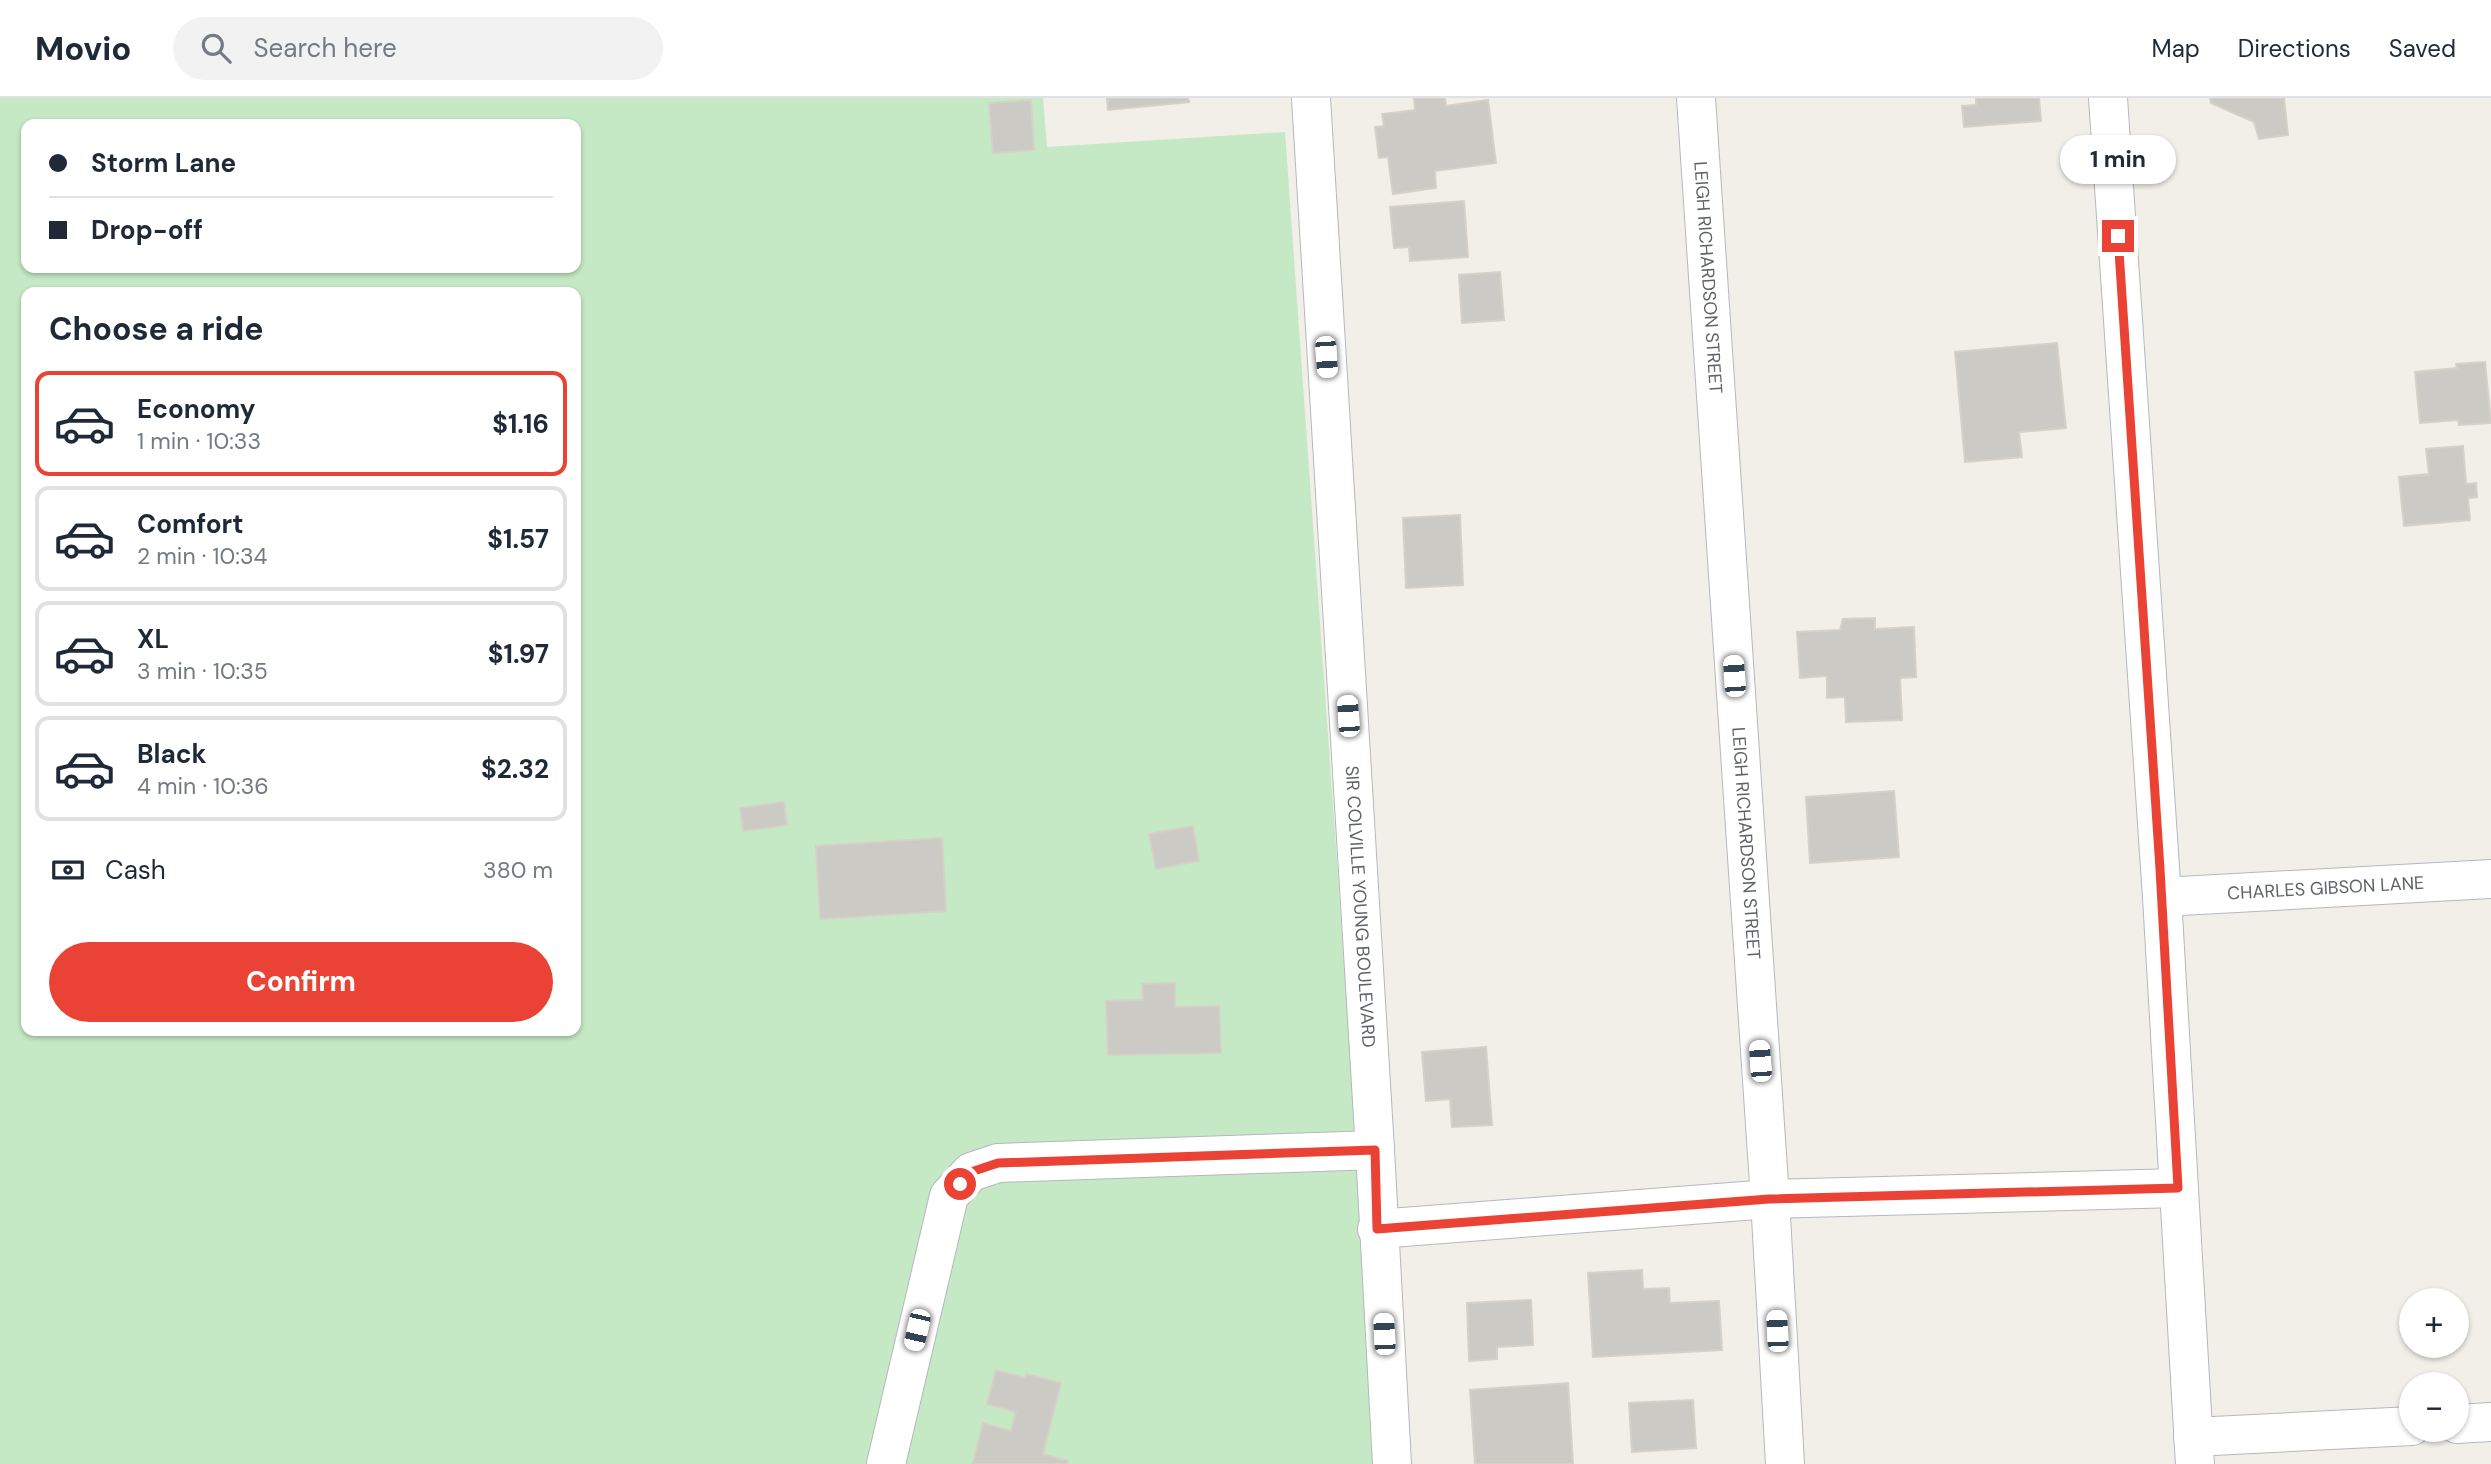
<!DOCTYPE html>
<meta charset="utf-8">
<style>
:root{--surface:#fff;--page:#f2f2f3;--text:#1f2937;--muted:#747a83;--line:#e0e1e3;--accent:#ea4335}
body{margin:0;font-family:"DM Sans",sans-serif;background:var(--page);color:var(--text);height:100vh;display:flex;flex-direction:column;font-size:26px;white-space:nowrap}
*{box-sizing:border-box;margin:0}
p{font-size:23px;color:var(--muted)}
.icon{flex:none;width:38px;height:38px;fill:none;stroke:currentColor;stroke-width:2;stroke-linecap:round;stroke-linejoin:round}
.map{position:relative;flex:1;overflow:hidden}
.side{position:absolute;left:21px;top:189px;width:560px;height:749px;display:flex;flex-direction:column;background:var(--surface);border-radius:14px;box-shadow:0 2px 5px #0004}
.side>*{flex:none}
.guide{position:absolute;left:21px;top:21px;width:560px;height:154px;border-radius:14px;box-shadow:0 2px 5px #0004;display:grid;align-content:center;height:154px;padding:0 28px;background:var(--surface)}
.controls{position:absolute;left:2399px;top:1190px;display:grid;gap:14px}
.controls a{display:grid;place-items:center;width:70px;height:70px;border-radius:50%;background:var(--surface);box-shadow:0 2px 5px #0004;font-size:35px}
.end{position:absolute;width:32px;height:32px;margin:-16px;border:9px solid #ea4335;background:#fff;box-shadow:0 0 0 4px #fff}
.from{border-radius:50%}
.bubble{position:absolute;height:49px;border-radius:24px;background:var(--surface);box-shadow:0 2px 5px #0004;font-size:23px;font-weight:700;line-height:49px;text-align:center}
.car{position:absolute;width:21px;height:42px;margin:-21px -10px;border-radius:9px;box-shadow:0 0 5px 2px #0007;background:linear-gradient(#fff 24%,#345 0 40%,#fff 0 76%,#345 0 86%,#fff 0)}
.guide b{display:flex;align-items:center;gap:24px;height:66px;font-size:26px}
.guide b+b{border-top:2px solid var(--line)}
.guide i{width:18px;height:18px;background:var(--text)}
ul{padding:0;list-style:none}
li{display:flex;align-items:center;gap:21px;height:105px;margin:0 14px 10px;padding:0 14px;border:4px solid var(--line);border-radius:14px}
li div{flex:1}
li b{display:block;font-size:26px}
li em{font-style:normal;font-weight:700}
li.active{border-color:var(--accent)}
li>.icon{width:63px;height:63px;stroke-width:1.5}
h2{padding:0 28px;font-size:32px;line-height:84px}
.pay{display:flex;align-items:center;gap:18px;height:77px;padding:0 28px;font-size:26px}
.pay p{margin-inline-start:auto}
.action{display:flex;gap:14px;margin-top:auto;padding:14px 28px}
.action a{flex:1;height:80px;border-radius:42px;background:var(--accent);color:#fff;font-size:28px;font-weight:700;line-height:80px;text-align:center}
header{display:flex;align-items:center;gap:42px;box-sizing:border-box;height:98px;padding:0 35px;background:var(--surface);border-bottom:2px solid var(--line)}
header strong{font-size:33px}
nav{display:flex;gap:38px;margin-inline-start:auto;font-size:24px}
.search{width:490px;height:63px;background:var(--page);display:flex;align-items:center;gap:18px;box-sizing:border-box;padding:0 24px;border-radius:38px;color:var(--muted);font-size:26px}
.map>svg:first-child{display:block}
</style>
<header>
<strong>Movio</strong>
<div class="search"><svg class="icon" aria-label="search" viewBox="0 0 24 24"><circle cx="10" cy="10" r="6"/><path d="M15 15l6 6"/></svg>Search here</div>
<nav><a>Map</a><a>Directions</a><a>Saved</a></nav>
</header>
<div class="map">
<svg width="2491" height="1366" viewBox="0 0 2491 1366">
<rect width="100%" height="100%" fill="#f1efe8"/>
<path fill="#c5e8c5" fill-rule="evenodd" d="M0,0H1043L1047,49L1285,34L1380,1366H0ZM26,26H576V170H26ZM26,194H576V933H26Z"/>
<g fill="#cccac5" stroke="#d6d1c6" stroke-width="2">
<polygon points="1107,0 1188,0 1189,4 1108,12"/>
<polygon points="1414,0 1445,0 1446,8 1488,2 1496,65 1435,73 1436,90 1393,96 1388,59 1379,60 1375,29 1384,28 1382,16 1415,12"/>
<polygon points="1976,0 2039,0 2041,23 1964,29 1962,8 1976,7"/>
<polygon points="2210,0 2284,0 2288,37 2259,41 2254,24 2211,5"/>
<polygon points="1031,2 1034,52 993,55 989,5"/>
<polygon points="1464,103 1468,159 1410,163 1409,149 1394,150 1390,109"/>
<polygon points="1500,174 1504,222 1462,225 1459,177"/>
<polygon points="2057,245 2066,330 2019,334 2022,359 1965,364 1955,254"/>
<polygon points="2485,264 2491,325 2459,327 2458,322 2420,325 2415,274 2457,270 2456,266"/>
<polygon points="2463,348 2466,386 2476,385 2477,399 2468,400 2470,422 2404,428 2399,379 2429,376 2426,351"/>
<polygon points="1460,417 1463,487 1406,490 1403,420"/>
<polygon points="1875,520 1875,531 1914,529 1916,579 1900,580 1902,622 1846,624 1845,599 1827,600 1827,578 1800,580 1797,534 1840,532 1843,521"/>
<polygon points="1894,693 1899,759 1810,765 1806,699"/>
<polygon points="784,704 787,727 743,733 740,710"/>
<polygon points="1193,728 1199,763 1156,771 1149,736"/>
<polygon points="942,740 946,813 820,821 816,748"/>
<polygon points="1175,885 1175,909 1219,908 1221,955 1108,957 1106,903 1143,902 1142,886"/>
<polygon points="1486,949 1492,1027 1452,1029 1450,1001 1426,1003 1422,954"/>
<polygon points="1642,1172 1643,1191 1669,1190 1670,1205 1719,1203 1722,1252 1593,1259 1588,1175"/>
<polygon points="1531,1202 1533,1247 1497,1249 1497,1261 1469,1263 1467,1205"/>
<polygon points="996,1272 1025,1280 1026,1276 1061,1285 1043,1356 1068,1363 1067,1366 973,1366 983,1325 1011,1333 1016,1314 987,1306"/>
<polygon points="1568,1285 1573,1366 1475,1366 1470,1292"/>
<polygon points="1693,1302 1696,1350 1632,1354 1629,1305"/>
</g>
<g fill="none" stroke-linecap="round" stroke-linejoin="round">
<defs>
<g id="street">
<path id="s1" d="M1311,0L1375,1052L1392,1366"/>
<path id="s2" d="M1696,0L1770,1101L1785,1366"/>
<polyline points="2108,0 2162,799 2195,1366"/>
<path id="s3" d="M2162,799L2491,781"/>
<polyline points="1377,1131 1770,1101 2178,1090"/>
<polyline points="2457,1326 2491,1324"/>
<polyline points="2193,1339 2412,1328"/>
<polyline points="886,1366 949,1098 971,1074 998,1065 1375,1052"/>
</g>
</defs>
<use href="#street" stroke="#b5b8bc" stroke-width="40"/>
<use href="#street" stroke="#fff" stroke-width="38"/>
</g>
<g fill="none" stroke-linecap="round" stroke-linejoin="round">
<polyline stroke="#ea4335" stroke-width="9" points="960,1086 971,1074 998,1065 1375,1052 1377,1131 1769,1101 2178,1090 2160,771 2118,138"/>
</g>
<g text-anchor="middle" dominant-baseline="central" stroke-width="5" stroke-linejoin="round" paint-order="stroke">
<g font-size="18" fill="#5f6368" stroke="#fff">
<text stroke="none"><textPath href="#s2" startOffset="180">LEIGH RICHARDSON STREET</textPath></text>
<text stroke="none"><textPath href="#s2" startOffset="747">LEIGH RICHARDSON STREET</textPath></text>
<text stroke="none"><textPath href="#s3" startOffset="164">CHARLES GIBSON LANE</textPath></text>
<text stroke="none"><textPath href="#s1" startOffset="810">SIR COLVILLE YOUNG BOULEVARD</textPath></text>
</g>
</g>
</svg>
<div class="controls">
<a>+</a>
<a>−</a>
</div>
<i class="end from" style="left:960px;top:1086px"></i>
<i class="end" style="left:2118px;top:138px"></i>
<div class="bubble" style="left:2060px;top:37px;width:116px">1 min</div>
<i class="car" style="left:1326px;top:259px;rotate:176deg"></i>
<i class="car" style="left:1734px;top:578px;rotate:356deg"></i>
<i class="car" style="left:1348px;top:618px;rotate:356deg"></i>
<i class="car" style="left:1760px;top:963px;rotate:356deg"></i>
<i class="car" style="left:917px;top:1232px;rotate:193deg"></i>
<i class="car" style="left:1777px;top:1233px;rotate:357deg"></i>
<i class="car" style="left:1384px;top:1236px;rotate:357deg"></i>
<div class="guide">
<b><i class="from"></i>Storm Lane</b>
<b><i></i>Drop-off</b>
</div>
<section class="side">
<h2>Choose a ride</h2>
<ul>
<li class="active"><svg class="icon" aria-label="car" viewBox="0 0 24 24"><path d="M5 17H2v-5l4-1 3-4h7l3 4 3 1v5h-3M9 17h6M6 11h13"/><circle cx="7" cy="17" r="2"/><circle cx="17" cy="17" r="2"/></svg><div><b>Economy</b><p>1 min · 10:33</p></div><em>$1.16</em></li>
<li><svg class="icon" aria-label="car" viewBox="0 0 24 24"><path d="M5 17H2v-5l4-1 3-4h7l3 4 3 1v5h-3M9 17h6M6 11h13"/><circle cx="7" cy="17" r="2"/><circle cx="17" cy="17" r="2"/></svg><div><b>Comfort</b><p>2 min · 10:34</p></div><em>$1.57</em></li>
<li><svg class="icon" aria-label="car" viewBox="0 0 24 24"><path d="M5 17H2v-5l4-1 3-4h7l3 4 3 1v5h-3M9 17h6M6 11h13"/><circle cx="7" cy="17" r="2"/><circle cx="17" cy="17" r="2"/></svg><div><b>XL</b><p>3 min · 10:35</p></div><em>$1.97</em></li>
<li><svg class="icon" aria-label="car" viewBox="0 0 24 24"><path d="M5 17H2v-5l4-1 3-4h7l3 4 3 1v5h-3M9 17h6M6 11h13"/><circle cx="7" cy="17" r="2"/><circle cx="17" cy="17" r="2"/></svg><div><b>Black</b><p>4 min · 10:36</p></div><em>$2.32</em></li>
</ul>
<div class="pay"><svg class="icon" aria-label="cash" viewBox="0 0 24 24"><path d="M3 7h18v10H3z"/><circle cx="12" cy="12" r="2"/></svg>Cash<p>380 m</p></div>
<div class="action"><a>Confirm</a></div>
</section>
</div>
